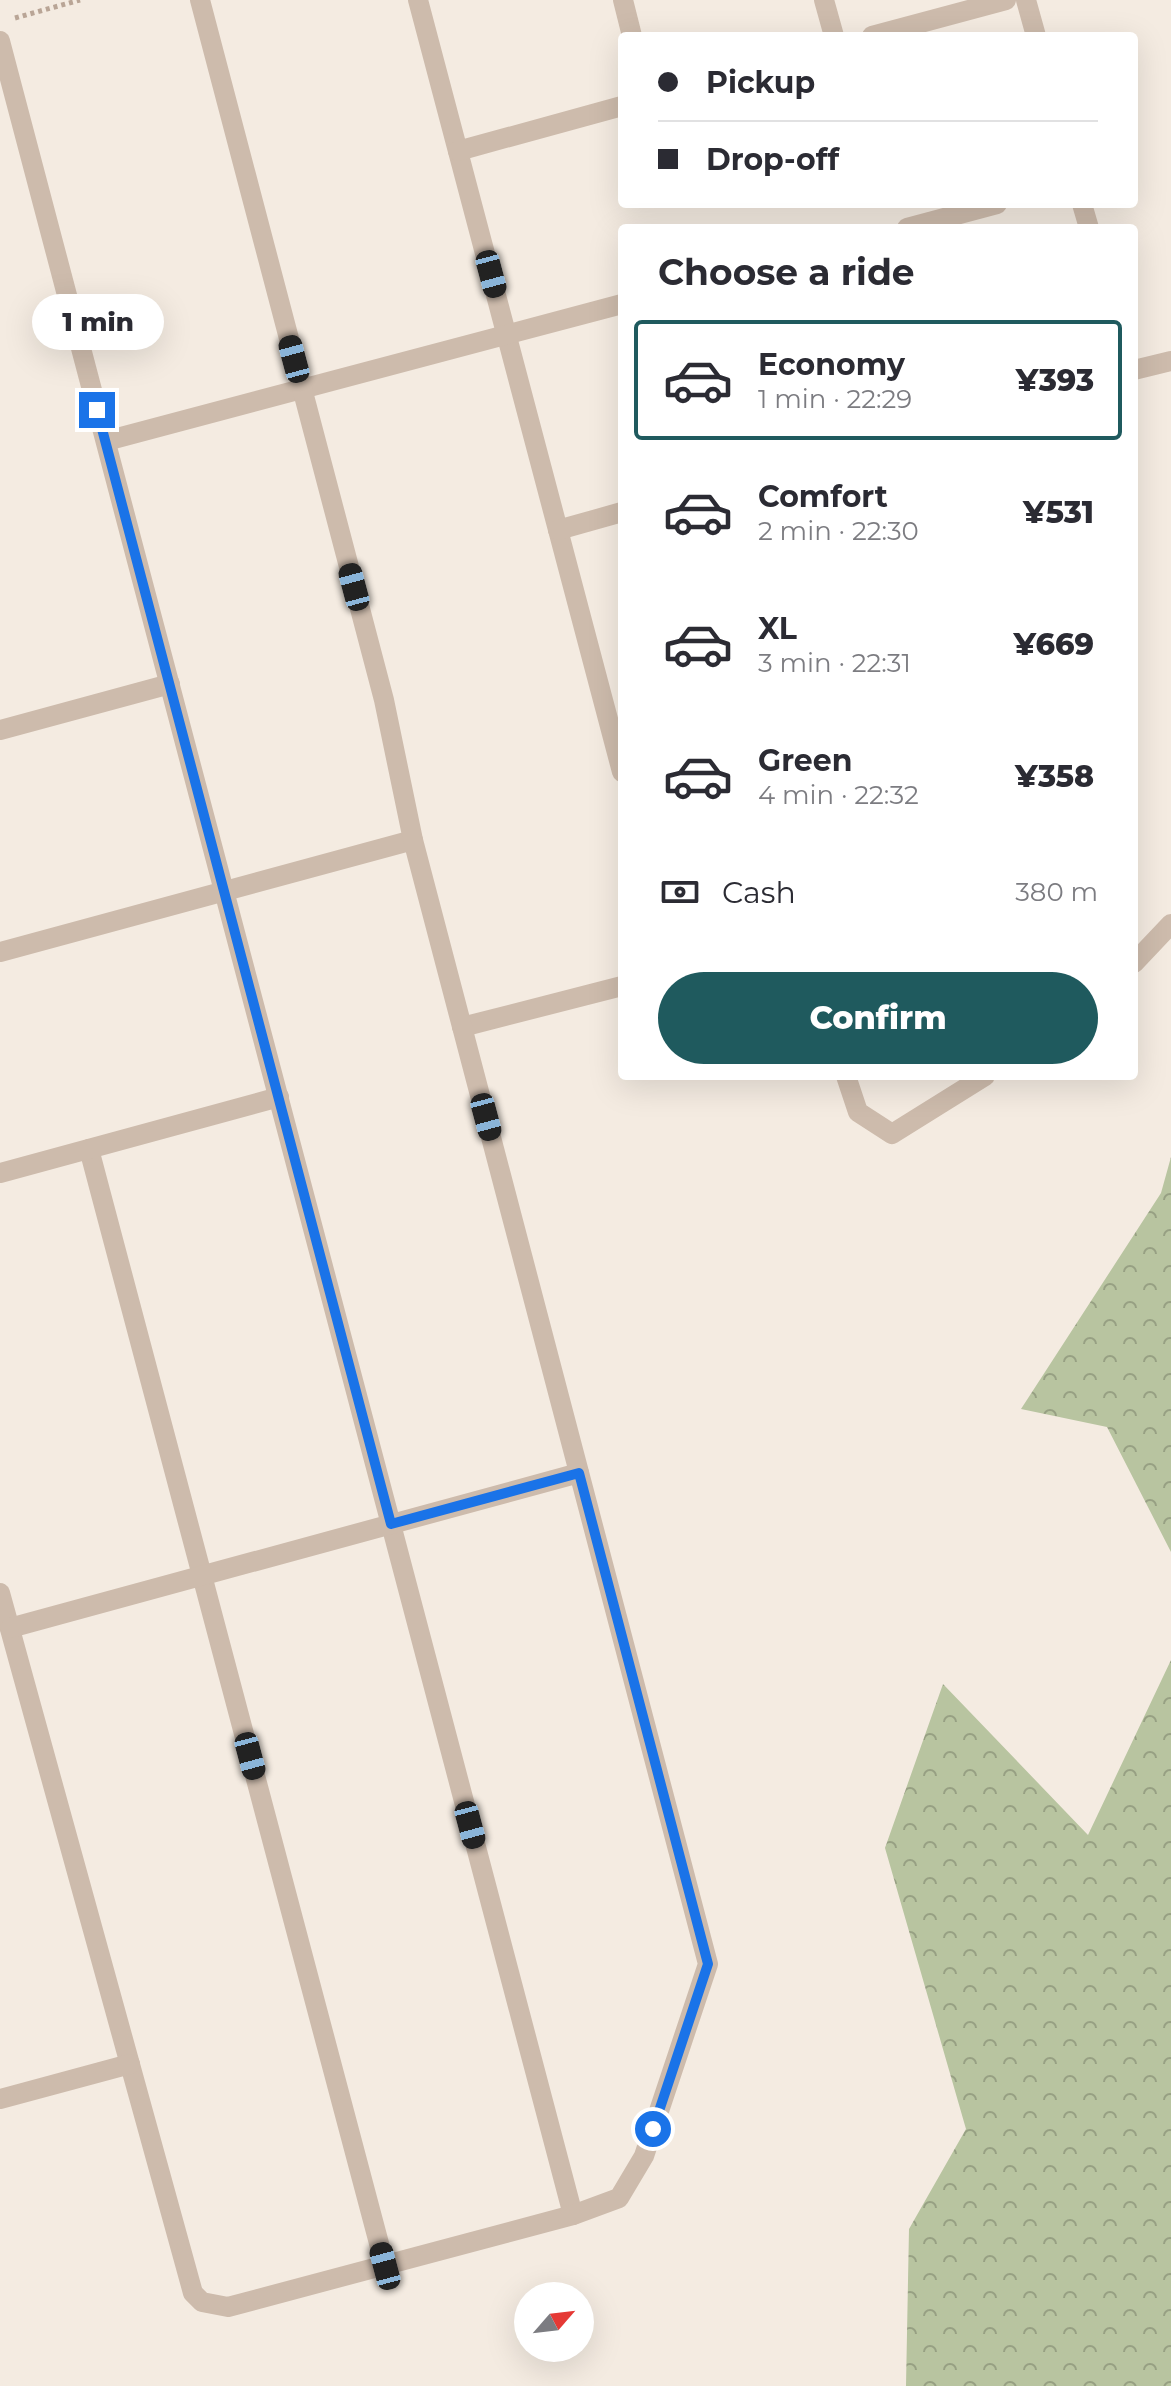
<!DOCTYPE html>
<meta charset="utf-8">
<style>
:root{--surface:#fff;--page:#f2f2f3;--text:#2b2b33;--muted:#7c7c81;--line:#e1e1e2;--accent:#1f5a5e}
body{margin:0;font-family:Montserrat,sans-serif;background:var(--page);color:var(--text);height:100vh;display:flex;flex-direction:column;font-size:30px;white-space:nowrap}
*{box-sizing:border-box;margin:0}
p{font-size:26px;color:var(--muted)}
.icon{flex:none;width:44px;height:44px;fill:none;stroke:currentColor;stroke-width:2;stroke-linecap:round;stroke-linejoin:round}
.map{position:relative;flex:1;overflow:hidden}
.side{position:absolute;left:618px;top:224px;width:520px;height:856px;display:flex;flex-direction:column;background:var(--surface);border-radius:8px;box-shadow:0 8px 32px #0002}
.side>*{flex:none}
.guide{position:absolute;left:618px;top:32px;width:520px;height:176px;border-radius:8px;box-shadow:0 8px 32px #0002;display:grid;align-content:center;height:176px;padding:0 40px;background:var(--surface)}
.needle{width:52px;rotate:62deg}
.buttons{position:absolute;left:514px;top:2282px;display:grid;gap:16px}
.buttons a{display:grid;place-items:center;width:80px;height:80px;border-radius:50%;background:var(--surface);box-shadow:0 8px 32px #0002;font-size:40px}
.end{position:absolute;width:36px;height:36px;margin:-18px;border:10px solid #1a73e8;background:#fff;box-shadow:0 0 0 4px #fff}
.from{border-radius:50%}
.bubble{position:absolute;height:56px;border-radius:28px;background:var(--surface);box-shadow:0 8px 32px #0002;font-size:26px;font-weight:800;line-height:56px;text-align:center}
.car{position:absolute;width:24px;height:48px;margin:-24px -12px;border-radius:10px;box-shadow:0 0 6px 2px #0007;background:linear-gradient(#222 24%,#8ab4d8 0 40%,#222 0 76%,#8ab4d8 0 86%,#222 0)}
.guide b{display:flex;align-items:center;gap:28px;height:76px;font-size:30px}
.guide b+b{border-top:2px solid var(--line)}
.guide i{width:20px;height:20px;background:var(--text)}
ul{padding:0;list-style:none}
li{display:flex;align-items:center;gap:24px;height:120px;margin:0 16px 12px;padding:0 24px;border:4px solid transparent;border-radius:8px}
li div{flex:1}
li b{display:block;font-size:30px}
li em{font-style:normal;font-weight:800}
li.on{border-color:var(--accent)}
li>.icon{width:72px;height:72px;stroke-width:1.5}
h2{padding:0 40px;font-size:36px;line-height:96px}
.pay{display:flex;align-items:center;gap:20px;height:88px;padding:0 40px;font-size:30px}
.pay p{margin-inline-start:auto}
.action{display:flex;gap:16px;margin-top:auto;padding:16px 40px}
.action a{flex:1;height:92px;border-radius:48px;background:var(--accent);color:#fff;font-size:32px;font-weight:800;line-height:92px;text-align:center}
.map>svg:first-child{display:block}
</style>
<div class="map">
<svg width="1171" height="2386" viewBox="0 0 1171 2386">
<defs>
<pattern id="forest-crowns" width="20" height="18" patternUnits="userSpaceOnUse" patternTransform="scale(2)"><rect width="20" height="18" fill="#b8c4a0"/><path d="M2 6a3 3 0 1 1 6 0M12 15a3 3 0 1 1 6 0" fill="none" stroke="#97a083"/></pattern>
</defs>
<rect width="100%" height="100%" fill="#f4ebe1"/>
<g fill="url(#forest-crowns)">
<polygon points="1171,1157 1171,1552 1107,1427 1021,1409 1161,1193"/>
<polygon points="1171,1660 1171,2386 906,2386 909,2229 966,2129 885,1848 943,1684 1088,1835"/>
</g>
<g fill="none" stroke-linecap="round" stroke-linejoin="round">
<polyline stroke="#b9a596" stroke-width="5" stroke-dasharray="4 4" stroke-linecap="butt" points="15,18 80,0"/>
<g stroke="#cdbbac" stroke-width="20">
<polyline points="418,0 622,772"/>
<polyline points="623,0 632,36"/>
<polyline points="824,0 834,36"/>
<polyline points="1026,0 1036,36"/>
<polyline points="872,36 1006,0"/>
<polyline points="0,41 573,2215"/>
<polyline points="458,151 622,106"/>
<polyline points="1082,204 1089,228"/>
<polyline points="907,228 997,204"/>
<polyline points="1134,370 1171,361"/>
<polyline points="106,441 622,304"/>
<polyline points="558,530 622,512"/>
<polyline points="0,730 170,684"/>
<polyline points="0,952 413,840"/>
<polyline points="1134,963 1171,924"/>
<polyline points="462,1027 622,986"/>
<polyline points="846,1076 858,1112 892,1134 985,1076"/>
<polyline points="89,1149 385,2266"/>
<polyline points="0,1173 279,1097"/>
<polyline points="0,1593 193,2293 202,2302 228,2307 573,2215 619,2198 644,2156 708,1964 413,840 384,700 200,0"/>
<polyline points="10,1628 579,1473"/>
<polyline points="0,2099 130,2064"/>
</g>
</g>
<g fill="none" stroke-linecap="round" stroke-linejoin="round">
<polyline stroke="#1a73e8" stroke-width="10" points="97,410 391,1524 579,1473 708,1964 653,2129"/>
</g>
</svg>
<div class="buttons">
<a><svg class="needle" viewBox="-14 -14 28 28"><path d="M0-13l5 13h-10z" fill="#e53935"/><path d="M0 13l5-13h-10z" fill="#7c7c81"/></svg></a>
</div>
<i class="end from" style="left:653px;top:2129px"></i>
<i class="end" style="left:97px;top:410px"></i>
<div class="bubble" style="left:32px;top:294px;width:132px">1 min</div>
<i class="car" style="left:491px;top:274px;rotate:165deg"></i>
<i class="car" style="left:294px;top:359px;rotate:345deg"></i>
<i class="car" style="left:354px;top:587px;rotate:345deg"></i>
<i class="car" style="left:486px;top:1117px;rotate:165deg"></i>
<i class="car" style="left:250px;top:1756px;rotate:165deg"></i>
<i class="car" style="left:470px;top:1825px;rotate:165deg"></i>
<i class="car" style="left:385px;top:2266px;rotate:345deg"></i>
<div class="guide">
<b><i class="from"></i>Pickup</b>
<b><i></i>Drop-off</b>
</div>
<section class="side">
<h2>Choose a ride</h2>
<ul>
<li class="on"><svg class="icon" aria-label="car" viewBox="0 0 24 24"><path d="M5 17H2v-5l4-1 3-4h7l3 4 3 1v5h-3M9 17h6M6 11h13"/><circle cx="7" cy="17" r="2"/><circle cx="17" cy="17" r="2"/></svg><div><b>Economy</b><p>1 min · 22:29</p></div><em>¥393</em></li>
<li><svg class="icon" aria-label="car" viewBox="0 0 24 24"><path d="M5 17H2v-5l4-1 3-4h7l3 4 3 1v5h-3M9 17h6M6 11h13"/><circle cx="7" cy="17" r="2"/><circle cx="17" cy="17" r="2"/></svg><div><b>Comfort</b><p>2 min · 22:30</p></div><em>¥531</em></li>
<li><svg class="icon" aria-label="car" viewBox="0 0 24 24"><path d="M5 17H2v-5l4-1 3-4h7l3 4 3 1v5h-3M9 17h6M6 11h13"/><circle cx="7" cy="17" r="2"/><circle cx="17" cy="17" r="2"/></svg><div><b>XL</b><p>3 min · 22:31</p></div><em>¥669</em></li>
<li><svg class="icon" aria-label="car" viewBox="0 0 24 24"><path d="M5 17H2v-5l4-1 3-4h7l3 4 3 1v5h-3M9 17h6M6 11h13"/><circle cx="7" cy="17" r="2"/><circle cx="17" cy="17" r="2"/></svg><div><b>Green</b><p>4 min · 22:32</p></div><em>¥358</em></li>
</ul>
<div class="pay"><svg class="icon" aria-label="cash" viewBox="0 0 24 24"><path d="M3 7h18v10H3z"/><circle cx="12" cy="12" r="2"/></svg>Cash<p>380 m</p></div>
<div class="action"><a>Confirm</a></div>
</section>
</div>
